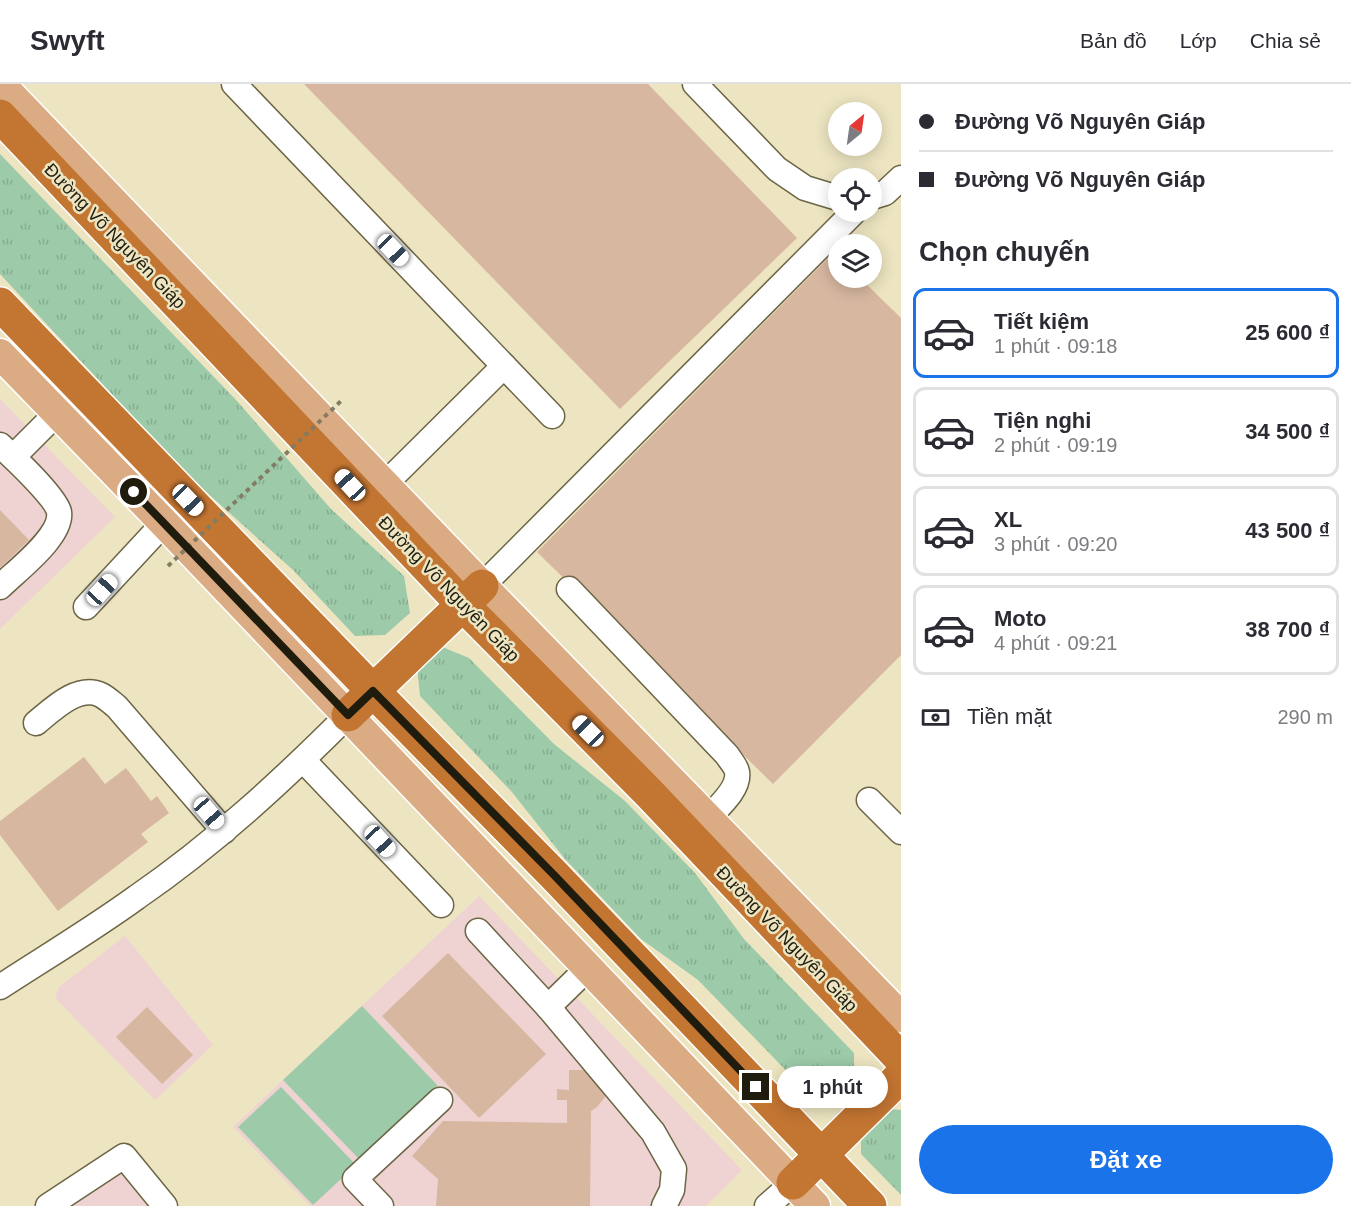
<!DOCTYPE html>
<html lang="vi">
<meta charset="utf-8">
<style>
:root{--surface:#fff;--page:#f2f2f3;--text:#2b2b33;--muted:#7c7c81;--line:#e1e1e2;--accent:#1a73e8}
body{margin:0;font-family:Helvetica,sans-serif;background:var(--page);color:var(--text);height:100vh;display:flex;flex-direction:column;font-size:22px;white-space:nowrap}
*{box-sizing:border-box;margin:0}
p{font-size:20px;color:var(--muted)}
.icon{flex:none;width:33px;height:33px;fill:none;stroke:currentColor;stroke-width:2;stroke-linecap:round;stroke-linejoin:round}
.map{position:relative;flex:1;overflow:hidden}
.details{display:flex;flex-direction:column;background:var(--surface);width:450px}
.details>*{flex:none}
.guide{display:grid;align-content:center;height:132px;padding:0 18px;background:var(--surface)}
.needle{width:39px;rotate:29deg}
.tools{position:absolute;left:828px;top:18px;display:grid;gap:12px}
.tools a{display:grid;place-items:center;width:54px;height:54px;border-radius:50%;background:var(--surface);box-shadow:0 3px 15px #0003;font-size:30px}
.end{position:absolute;width:27px;height:27px;margin:-14px;border:8px solid #1f1c0e;background:#fff;box-shadow:0 0 0 3px #fff}
.from{border-radius:50%}
.bubble{position:absolute;height:42px;border-radius:21px;background:var(--surface);box-shadow:0 3px 15px #0003;font-size:20px;font-weight:600;line-height:42px;text-align:center}
.car{position:absolute;width:18px;height:36px;margin:-18px -9px;border-radius:8px;box-shadow:0 0 4px 2px #0007;background:linear-gradient(#fff 24%,#345 0 40%,#fff 0 76%,#345 0 86%,#fff 0)}
.guide b{display:flex;align-items:center;gap:21px;height:57px;font-size:22px}
.guide b+b{border-top:2px solid var(--line)}
.guide i{width:15px;height:15px;background:var(--text)}
ul{padding:0;list-style:none}
li{display:flex;align-items:center;gap:18px;height:90px;margin:0 12px 9px;padding:0 6px;border:3px solid var(--line);border-radius:12px}
li div{flex:1}
li b{display:block;font-size:22px}
li em{font-style:normal;font-weight:600}
li.active{border-color:var(--accent)}
li>.icon{width:54px;height:54px;stroke-width:1.5}
h2{padding:0 18px;font-size:27px;line-height:72px}
.pay{display:flex;align-items:center;gap:15px;height:66px;padding:0 18px;font-size:22px}
.pay p{margin-inline-start:auto}
.primary-button{display:flex;gap:12px;margin-top:auto;padding:12px 18px}
.primary-button a{flex:1;height:69px;border-radius:36px;background:var(--accent);color:#fff;font-size:24px;font-weight:600;line-height:69px;text-align:center}
header{display:flex;align-items:center;gap:36px;box-sizing:border-box;height:84px;padding:0 30px;background:var(--surface);border-bottom:2px solid var(--line)}
header strong{font-size:28px}
nav{display:flex;gap:33px;margin-inline-start:auto;font-size:21px}
main{display:flex;flex:1;min-height:0}
.map>svg:first-child{display:block}
</style>
<header>
<strong>Swyft</strong>
<nav><a>Bản đồ</a><a>Lớp</a><a>Chia sẻ</a></nav>
</header>
<main>
<div class="map">
<svg width="901" height="1122" viewBox="0 0 901 1122">
<defs>
<pattern id="grass-tufts" width="24" height="20" patternUnits="userSpaceOnUse" patternTransform="scale(1.5)"><rect width="24" height="20" fill="#9dcaa9"/><path d="M3 7l-1-3M5 7V3M7 7l1-3M15 17l-1-3M17 17v-4M19 17l1-3" fill="none" stroke="#87ad90"/></pattern>
</defs>
<rect width="100%" height="100%" fill="#ede5c1"/>
<g fill="#eed3d2">
<polygon points="0,315 115,433 0,545"/>
<polygon points="479,812 742,1086 706,1122 310,1122 233,1043"/>
<polygon points="125,852 213,961 155,1016 55,914 59,903"/>
<polygon points="119,1084 151,1122 66,1122"/>
</g>
<g fill="url(#grass-tufts)">
<polygon points="0,70 237,317 331,425 404,492 410,529 385,551 355,552 293,486 184,388 0,190"/>
<polygon points="440,562 469,574 554,660 625,717 695,789 744,855 854,969 854,996 835,1013 806,1007 698,896 641,855 565,775 511,707 420,612 417,581"/>
<polygon points="881,1024 901,1026 901,1111 861,1070 861,1044"/>
</g>
<g fill="#9dcaa9">
<polygon points="362,922 438,1002 360,1076 283,996"/>
<polygon points="281,1003 356,1081 313,1121 238,1043"/>
</g>
<g fill="#d7b7a0">
<polygon points="304,0 648,0 797,154 620,325"/>
<polygon points="834,168 838,173 838,194 860,194 901,234 901,571 773,700 537,468"/>
<polygon points="0,426 29,456 0,484"/>
<polygon points="84,673 105,700 126,684 151,717 157,712 169,729 141,750 148,758 58,827 0,751 0,737"/>
<polygon points="448,869 546,970 479,1034 382,932"/>
<polygon points="147,923 193,971 162,1000 116,953"/>
<polygon points="569,986 590,986 589,992 595,992 607,1007 605,1013 597,1023 591,1027 590,1122 436,1122 438,1095 412,1072 443,1037 567,1039 567,1016 557,1016 557,1005 569,1006"/>
</g>
<g fill="none" stroke-linecap="round" stroke-linejoin="round">
<defs>
<g id="minor">
<polyline points="234,0 552,332"/>
<polyline points="695,0 777,85 805,104 838,114"/>
<polyline points="872,113 885,109 901,94"/>
<path d="M0,361C13,373 56,413 59,428C63,452 16,487 0,503"/>
<polyline points="13,373 57,329"/>
<polyline points="385,400 504,282"/>
<polyline points="482,502 854,128"/>
<path d="M569,505L727,671C730,676 736,682 737,688C740,705 718,723 708,734"/>
<polyline points="86,523 164,439"/>
<path d="M36,639C53,625 78,600 101,611C107,614 112,619 117,623L224,747"/>
<polyline points="303,676 441,821"/>
<polyline points="869,716 901,748"/>
<polyline points="478,847 548,923 653,1048 674,1085 672,1106 664,1122"/>
<path d="M0,903C46,873 93,845 137,813C214,760 282,697 348,631"/>
<polyline points="548,923 588,884"/>
<polyline points="48,1122 124,1072 165,1122"/>
<polyline points="381,1122 355,1095 440,1016"/>
<polyline points="767,1122 793,1099"/>
</g>
<g id="major">
<polyline points="0,0 482,502 901,933"/>
<polyline points="0,270 164,439 815,1122"/>
</g>
<g id="highway">
<polyline points="0,32 463,521 650,710 901,975"/>
<polyline points="0,220 373,607 554,791 870,1122"/>
<polyline points="348,631 482,502"/>
<polyline points="793,1099 901,992"/>
</g>
</defs>
<use href="#minor" stroke="#6c6545" stroke-width="27"/>
<use href="#major" stroke="#fff" stroke-width="33"/>
<use href="#highway" stroke="#fff" stroke-width="36"/>
<use href="#minor" stroke="#fff" stroke-width="24"/>
<use href="#major" stroke="#dbac84" stroke-width="30"/>
<use href="#highway" stroke="#c37532" stroke-width="33"/>
<polyline stroke="#817c63" stroke-width="4" stroke-dasharray="4.5 4.5" stroke-linecap="butt" points="168,482 341,317"/>
</g>
<g fill="none" stroke-linecap="round" stroke-linejoin="round">
<polyline stroke="#1f1c0e" stroke-width="8" points="134,408 348,631 373,607 554,791 756,1003"/>
</g>
<g text-anchor="middle" dominant-baseline="central" stroke-width="5" stroke-linejoin="round" paint-order="stroke">
<g font-size="18" fill="#1f1c0e" stroke="#ede5c1">
<text transform="translate(115 152) rotate(46)">Đường Võ Nguyên Giáp</text>
<text transform="translate(449 505) rotate(46)">Đường Võ Nguyên Giáp</text>
<text transform="translate(787 855) rotate(46)">Đường Võ Nguyên Giáp</text>
</g>
</g>
</svg>
<div class="tools">
<a><svg class="needle" viewBox="-14 -14 28 28"><path d="M0-13l5 13h-10z" fill="#e53935"/><path d="M0 13l5-13h-10z" fill="#7c7c81"/></svg></a>
<a><svg class="icon" aria-label="locate" viewBox="0 0 24 24"><circle cx="12" cy="12" r="6"/><path d="M12 2v4M12 18v4M2 12h4M18 12h4"/></svg></a>
<a><svg class="icon" aria-label="layers" viewBox="0 0 24 24"><path d="M12 4l9 5-9 5-9-5zM3 14l9 5 9-5"/></svg></a>
</div>
<i class="end from" style="left:134px;top:408px"></i>
<i class="end" style="left:756px;top:1003px"></i>
<div class="bubble" style="left:777px;top:982px;width:111px">1 phút</div>
<i class="car" style="left:393px;top:166px;rotate:136deg"></i>
<i class="car" style="left:350px;top:401px;rotate:317deg"></i>
<i class="car" style="left:188px;top:416px;rotate:136deg"></i>
<i class="car" style="left:102px;top:506px;rotate:43deg"></i>
<i class="car" style="left:588px;top:647px;rotate:315deg"></i>
<i class="car" style="left:209px;top:729px;rotate:139deg"></i>
<i class="car" style="left:380px;top:757px;rotate:137deg"></i>
</div>
<section class="details">
<div class="guide">
<b><i class="from"></i>Đường Võ Nguyên Giáp</b>
<b><i></i>Đường Võ Nguyên Giáp</b>
</div>
<h2>Chọn chuyến</h2>
<ul>
<li class="active"><svg class="icon" aria-label="car" viewBox="0 0 24 24"><path d="M5 17H2v-5l4-1 3-4h7l3 4 3 1v5h-3M9 17h6M6 11h13"/><circle cx="7" cy="17" r="2"/><circle cx="17" cy="17" r="2"/></svg><div><b>Tiết kiệm</b><p>1 phút · 09:18</p></div><em>25 600 ₫</em></li>
<li><svg class="icon" aria-label="car" viewBox="0 0 24 24"><path d="M5 17H2v-5l4-1 3-4h7l3 4 3 1v5h-3M9 17h6M6 11h13"/><circle cx="7" cy="17" r="2"/><circle cx="17" cy="17" r="2"/></svg><div><b>Tiện nghi</b><p>2 phút · 09:19</p></div><em>34 500 ₫</em></li>
<li><svg class="icon" aria-label="car" viewBox="0 0 24 24"><path d="M5 17H2v-5l4-1 3-4h7l3 4 3 1v5h-3M9 17h6M6 11h13"/><circle cx="7" cy="17" r="2"/><circle cx="17" cy="17" r="2"/></svg><div><b>XL</b><p>3 phút · 09:20</p></div><em>43 500 ₫</em></li>
<li><svg class="icon" aria-label="car" viewBox="0 0 24 24"><path d="M5 17H2v-5l4-1 3-4h7l3 4 3 1v5h-3M9 17h6M6 11h13"/><circle cx="7" cy="17" r="2"/><circle cx="17" cy="17" r="2"/></svg><div><b>Moto</b><p>4 phút · 09:21</p></div><em>38 700 ₫</em></li>
</ul>
<div class="pay"><svg class="icon" aria-label="cash" viewBox="0 0 24 24"><path d="M3 7h18v10H3z"/><circle cx="12" cy="12" r="2"/></svg>Tiền mặt<p>290 m</p></div>
<div class="primary-button"><a>Đặt xe</a></div>
</section>
</main>
